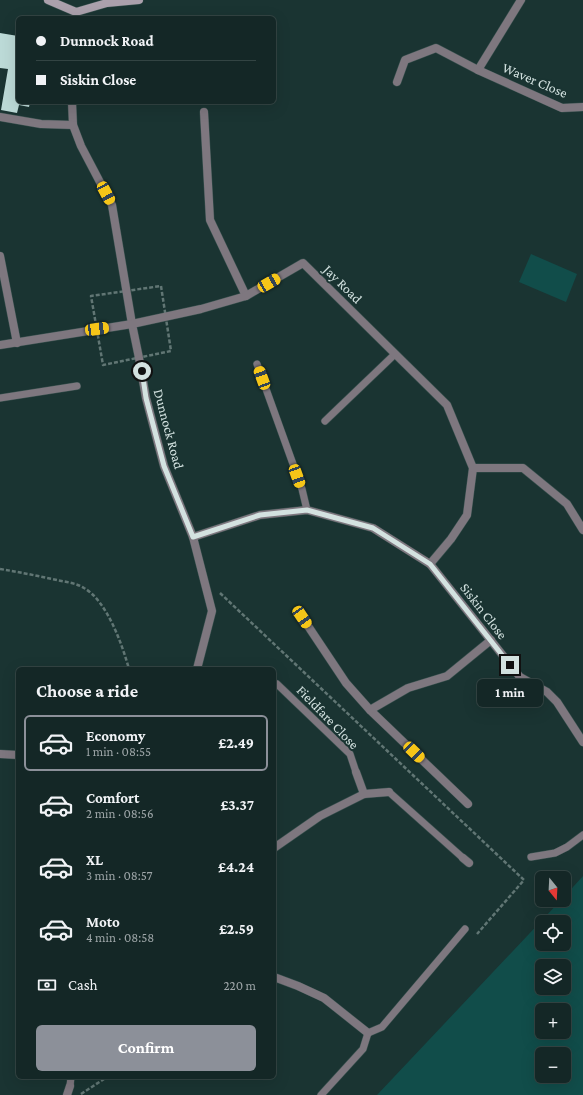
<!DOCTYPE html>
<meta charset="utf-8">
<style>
:root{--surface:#142726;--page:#1d2f2e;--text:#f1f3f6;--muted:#9da5a7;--line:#334443;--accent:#8c9099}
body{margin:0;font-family:"Crimson Pro",serif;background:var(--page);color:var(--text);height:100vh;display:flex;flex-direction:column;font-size:15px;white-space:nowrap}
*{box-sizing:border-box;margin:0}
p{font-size:13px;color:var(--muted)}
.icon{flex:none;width:22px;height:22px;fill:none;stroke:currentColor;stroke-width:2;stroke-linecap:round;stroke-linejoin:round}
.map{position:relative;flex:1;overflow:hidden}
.panel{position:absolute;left:16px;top:667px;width:260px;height:412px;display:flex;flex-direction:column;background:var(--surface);border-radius:6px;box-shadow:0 4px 16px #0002,0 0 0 1px var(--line)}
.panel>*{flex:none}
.hud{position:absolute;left:16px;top:16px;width:260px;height:88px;border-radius:6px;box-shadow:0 4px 16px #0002,0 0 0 1px var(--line);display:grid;align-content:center;height:88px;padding:0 20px;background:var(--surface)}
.needle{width:26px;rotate:162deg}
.buttons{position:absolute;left:535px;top:871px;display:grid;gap:8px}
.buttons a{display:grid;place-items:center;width:36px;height:36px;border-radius:6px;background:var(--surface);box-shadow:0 4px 16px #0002,0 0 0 1px var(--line);font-size:20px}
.end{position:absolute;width:18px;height:18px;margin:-9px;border:5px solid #d3e2e0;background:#111;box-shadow:0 0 0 2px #111}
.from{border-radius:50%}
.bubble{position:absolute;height:28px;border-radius:6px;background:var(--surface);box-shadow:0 4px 16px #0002,0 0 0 1px var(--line);font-size:13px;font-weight:700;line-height:28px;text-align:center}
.car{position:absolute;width:12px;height:24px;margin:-12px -6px;border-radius:5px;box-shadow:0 0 3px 1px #0007;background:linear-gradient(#f5c518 24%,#345 0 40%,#f5c518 0 76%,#345 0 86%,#f5c518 0)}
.hud b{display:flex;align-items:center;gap:14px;height:38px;font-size:15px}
.hud b+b{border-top:1px solid var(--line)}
.hud i{width:10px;height:10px;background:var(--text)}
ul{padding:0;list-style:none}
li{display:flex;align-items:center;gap:12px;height:56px;margin:0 8px 6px;padding:0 12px;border:2px solid transparent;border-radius:6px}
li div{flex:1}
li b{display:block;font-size:15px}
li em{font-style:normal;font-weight:700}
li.on{border-color:var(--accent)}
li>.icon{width:36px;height:36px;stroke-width:1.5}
h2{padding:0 20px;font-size:18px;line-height:48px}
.pay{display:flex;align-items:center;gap:10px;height:44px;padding:0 20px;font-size:15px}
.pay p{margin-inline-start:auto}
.cta{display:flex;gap:8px;margin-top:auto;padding:8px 20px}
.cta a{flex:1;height:46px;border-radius:6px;background:var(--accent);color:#fff;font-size:16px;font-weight:700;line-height:46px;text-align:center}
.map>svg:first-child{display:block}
</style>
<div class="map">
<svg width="583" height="1095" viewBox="0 0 583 1095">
<rect width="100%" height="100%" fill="#1a3432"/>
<g fill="#114d4a" fill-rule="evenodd">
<polygon points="531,254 577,274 566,302 519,282"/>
<path d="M583,876V1095H377L561,900H564V897ZM542,922H564V944H542ZM542,966H564V988H542ZM542,1010H564V1032H542ZM542,1054H564V1076H542Z"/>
</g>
<polygon fill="#bcdad7" points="0,33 18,36 18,102 30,102 29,107 19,105 17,113 1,110 8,69 0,68"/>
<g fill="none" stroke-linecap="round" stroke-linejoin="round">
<defs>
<g id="lane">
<polyline points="257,364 302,489 307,510"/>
<polyline points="0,398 77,386"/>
<polyline points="325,421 395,354"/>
<polyline points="277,684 350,754 356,772"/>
<polyline points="389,792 463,858"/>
<polyline points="531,857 555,853 567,847 583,835"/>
<polyline points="70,1086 71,1077"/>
<polyline points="321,1095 363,1049 368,1033 382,1027 465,929"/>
</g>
<g id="street">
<polyline points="478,70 521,0"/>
<polyline points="397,82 405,60 436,48 478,70 562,108 583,107"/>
<polyline points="72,102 73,125 81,146 112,205 132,324 139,358 146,398 164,466 193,537 212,611 197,669"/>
<polyline points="204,112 210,220 246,296"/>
<polyline points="0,117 41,124 73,125"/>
<polyline points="0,256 17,343"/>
<polyline points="0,345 132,324 201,309 246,296 303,263 447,405 473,468 467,515 451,539 430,564 373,528 307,510 260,515 193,537"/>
<polyline points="473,468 523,468 567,504 583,530"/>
<polyline points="430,564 520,677 547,692 557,702 583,742"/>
<polyline points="302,617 346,683 370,710 468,804"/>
<polyline points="370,710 408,688 447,676 491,640"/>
<polyline points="0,754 18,755"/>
<polyline points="356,772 364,794"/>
<polyline points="274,848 320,816 364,794 389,792"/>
<polyline points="463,858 469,863"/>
<polyline points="274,977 298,986 324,998 368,1033"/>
<polyline points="67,1095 70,1086"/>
</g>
<polyline id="secondary" points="48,0 76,12 107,3 139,0"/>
</defs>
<use href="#lane" stroke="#38504e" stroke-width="8"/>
<use href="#street" stroke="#38504e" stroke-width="9"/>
<use href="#secondary" stroke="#38504e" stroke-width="9"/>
<g stroke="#617674" stroke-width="2.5" stroke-dasharray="4 2" stroke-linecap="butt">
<polygon points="161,286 171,351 103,365 91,296"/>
<path d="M0,569C19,572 38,576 57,580C66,582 76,583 84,588C107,601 122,644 129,669"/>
<polyline points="220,593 524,880 477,934"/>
<polyline points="81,1094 107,1077"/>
</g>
<use href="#lane" stroke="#7e777f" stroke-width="7"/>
<use href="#street" stroke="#7e777f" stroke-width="8"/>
<use href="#secondary" stroke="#aba0ac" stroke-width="8"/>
</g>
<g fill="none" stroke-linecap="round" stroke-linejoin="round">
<polyline stroke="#d3e2e0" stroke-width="5" points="142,371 146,398 164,466 193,537 260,515 307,510 373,528 430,564 510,665"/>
</g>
<g text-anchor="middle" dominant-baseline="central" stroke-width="4" stroke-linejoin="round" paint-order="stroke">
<g font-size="14" fill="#d3e2e0" stroke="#1a3432">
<text transform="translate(535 80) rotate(23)">Waver Close</text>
<text transform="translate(343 284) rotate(45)">Jay Road</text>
<text transform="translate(169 429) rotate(75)">Dunnock Road</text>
<text transform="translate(484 611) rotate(52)">Siskin Close</text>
<text transform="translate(328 717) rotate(46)">Fieldfare Close</text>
</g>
</g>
</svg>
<div class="buttons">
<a><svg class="needle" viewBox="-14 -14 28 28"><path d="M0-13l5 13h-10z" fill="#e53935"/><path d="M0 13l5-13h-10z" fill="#9da5a7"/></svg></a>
<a><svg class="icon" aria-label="locate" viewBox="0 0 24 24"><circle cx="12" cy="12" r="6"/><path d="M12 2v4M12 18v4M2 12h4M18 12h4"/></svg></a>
<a><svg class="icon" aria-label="layers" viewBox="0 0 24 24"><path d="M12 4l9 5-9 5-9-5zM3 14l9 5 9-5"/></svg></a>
<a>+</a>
<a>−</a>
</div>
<i class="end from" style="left:142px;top:371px"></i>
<i class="end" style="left:510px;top:665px"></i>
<div class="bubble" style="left:477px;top:679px;width:66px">1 min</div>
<i class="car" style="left:106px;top:193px;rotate:152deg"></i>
<i class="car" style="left:269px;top:283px;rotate:60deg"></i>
<i class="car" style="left:97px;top:329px;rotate:82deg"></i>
<i class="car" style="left:262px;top:378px;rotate:340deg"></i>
<i class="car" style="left:297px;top:476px;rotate:160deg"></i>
<i class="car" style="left:302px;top:617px;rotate:146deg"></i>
<i class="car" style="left:414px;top:752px;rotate:134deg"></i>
<div class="hud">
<b><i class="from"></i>Dunnock Road</b>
<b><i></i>Siskin Close</b>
</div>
<section class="panel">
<h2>Choose a ride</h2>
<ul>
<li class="on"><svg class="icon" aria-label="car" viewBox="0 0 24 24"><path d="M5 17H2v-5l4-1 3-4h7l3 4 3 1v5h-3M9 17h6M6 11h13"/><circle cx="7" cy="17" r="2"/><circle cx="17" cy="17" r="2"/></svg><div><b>Economy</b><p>1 min · 08:55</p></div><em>£2.49</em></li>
<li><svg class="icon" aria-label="car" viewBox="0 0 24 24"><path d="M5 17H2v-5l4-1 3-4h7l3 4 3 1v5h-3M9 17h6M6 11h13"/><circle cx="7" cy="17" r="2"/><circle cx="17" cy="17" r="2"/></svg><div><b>Comfort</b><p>2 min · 08:56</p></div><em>£3.37</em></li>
<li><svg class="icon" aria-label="car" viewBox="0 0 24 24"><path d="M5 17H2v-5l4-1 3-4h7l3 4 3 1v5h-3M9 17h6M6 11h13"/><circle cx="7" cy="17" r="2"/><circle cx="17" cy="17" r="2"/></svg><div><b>XL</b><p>3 min · 08:57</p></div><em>£4.24</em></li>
<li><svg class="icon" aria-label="car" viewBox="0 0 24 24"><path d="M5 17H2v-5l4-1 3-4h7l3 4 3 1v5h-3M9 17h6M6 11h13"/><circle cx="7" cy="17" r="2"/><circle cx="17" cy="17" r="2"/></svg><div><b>Moto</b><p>4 min · 08:58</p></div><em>£2.59</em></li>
</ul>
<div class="pay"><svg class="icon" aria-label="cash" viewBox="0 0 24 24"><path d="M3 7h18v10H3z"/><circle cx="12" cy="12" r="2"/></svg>Cash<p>220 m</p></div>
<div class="cta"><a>Confirm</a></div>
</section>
</div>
